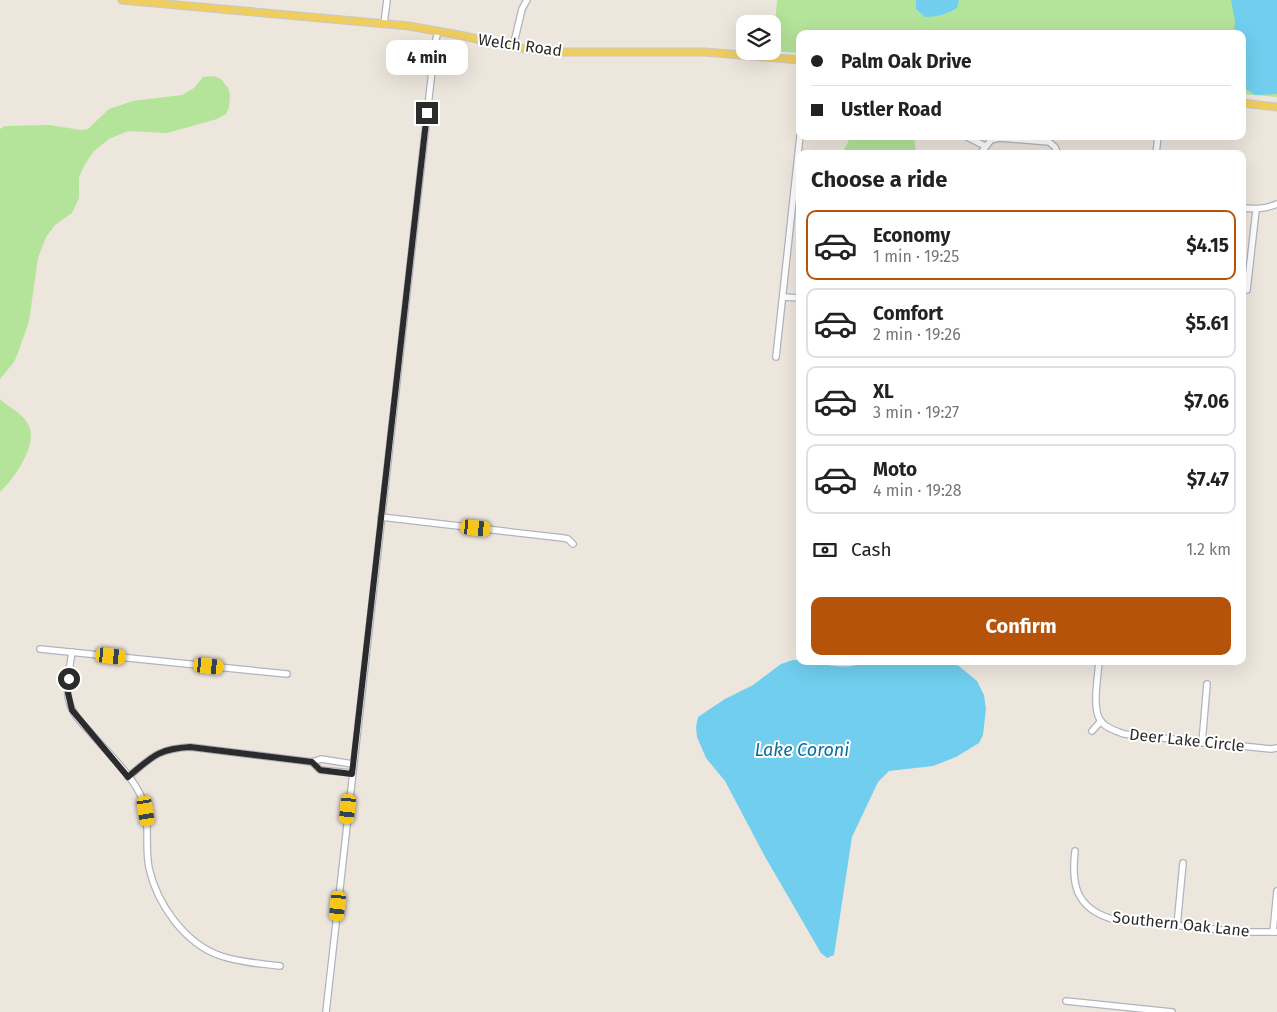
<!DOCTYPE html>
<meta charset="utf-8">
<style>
:root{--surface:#fff;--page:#f2f2f2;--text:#222;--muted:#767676;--line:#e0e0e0;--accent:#b45309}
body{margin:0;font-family:"Fira Sans",sans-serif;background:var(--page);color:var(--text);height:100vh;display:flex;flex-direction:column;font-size:19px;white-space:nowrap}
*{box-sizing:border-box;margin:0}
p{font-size:16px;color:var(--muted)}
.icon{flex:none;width:28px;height:28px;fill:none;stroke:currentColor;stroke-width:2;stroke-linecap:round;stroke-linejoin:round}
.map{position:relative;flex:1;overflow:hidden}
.drawer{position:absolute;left:796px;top:150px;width:450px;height:515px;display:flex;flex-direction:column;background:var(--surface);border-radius:10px;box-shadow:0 5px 20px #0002}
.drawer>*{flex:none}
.hud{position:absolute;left:796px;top:30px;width:450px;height:110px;border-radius:10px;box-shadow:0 5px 20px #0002;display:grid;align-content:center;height:110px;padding:0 15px;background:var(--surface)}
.fabs{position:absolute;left:736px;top:15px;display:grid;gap:10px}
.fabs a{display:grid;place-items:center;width:45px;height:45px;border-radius:10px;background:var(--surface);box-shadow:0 5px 20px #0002;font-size:25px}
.end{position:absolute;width:22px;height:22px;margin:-11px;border:6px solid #2b2b2b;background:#fff;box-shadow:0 0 0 2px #fff}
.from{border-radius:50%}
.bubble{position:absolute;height:35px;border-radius:10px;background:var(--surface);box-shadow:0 5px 20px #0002;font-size:16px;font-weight:700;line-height:35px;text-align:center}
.car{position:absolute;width:15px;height:30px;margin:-15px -8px;border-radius:6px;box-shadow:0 0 4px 1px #0007;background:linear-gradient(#f5c518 24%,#345 0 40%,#f5c518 0 76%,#345 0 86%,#f5c518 0)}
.hud b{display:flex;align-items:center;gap:18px;height:48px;font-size:19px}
.hud b+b{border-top:1px solid var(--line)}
.hud i{width:12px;height:12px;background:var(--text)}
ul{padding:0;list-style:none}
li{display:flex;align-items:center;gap:15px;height:70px;margin:0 10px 8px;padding:0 5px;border:2px solid var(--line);border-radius:10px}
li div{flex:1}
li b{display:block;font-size:19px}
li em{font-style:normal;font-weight:700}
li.on{border-color:var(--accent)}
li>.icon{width:45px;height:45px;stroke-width:1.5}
h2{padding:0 15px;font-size:22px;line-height:60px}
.pay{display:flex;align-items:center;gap:12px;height:55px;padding:0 15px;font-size:19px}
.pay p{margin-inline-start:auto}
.button{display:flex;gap:10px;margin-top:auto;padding:10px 15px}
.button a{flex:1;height:58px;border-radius:10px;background:var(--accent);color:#fff;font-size:20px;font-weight:700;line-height:58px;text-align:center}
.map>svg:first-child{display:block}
</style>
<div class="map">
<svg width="1277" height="1012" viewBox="0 0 1277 1012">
<rect width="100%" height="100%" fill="#ede6dd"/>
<g fill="#b4e39a">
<polygon points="777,0 1277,0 1277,97 1243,94 1242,34 800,34 800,53 773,51"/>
<polygon points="214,76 221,79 228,88 230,95 229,107 226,114 217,119 167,133 128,131 109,139 94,151 85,164 79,177 79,198 72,213 55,225 46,237 38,258 29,321 19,350 14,362 0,379 0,129 5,126 49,125 81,130 88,129 109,109 133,101 182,95 194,88 203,77"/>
<polygon points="851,136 914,136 916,154 842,154"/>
<path d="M0,399C9,408 23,413 29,426C38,445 14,479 0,492Z"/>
</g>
<g fill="#71ceef">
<path d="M916,0H959L957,8C947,14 937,17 925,17L916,9Z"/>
<polygon points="1231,0 1277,0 1277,94 1255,95 1243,87 1242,34 1234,34 1235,21"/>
<path d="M793,660C817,660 842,674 868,661H949L959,666L977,681L984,695L986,709L983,735L979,743L956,757L933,766L889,771L878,782L852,837L834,955L827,958L821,953L764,855L725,781L706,758L697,737L696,727L698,717L725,699L753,685L781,664Z"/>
</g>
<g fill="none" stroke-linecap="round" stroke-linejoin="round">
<defs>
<g id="minor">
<polyline points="384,24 387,0"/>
<polyline points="513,47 522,9 527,0"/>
<polyline points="965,136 985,146"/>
<polyline points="980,154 991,140 999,138 1049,142 1055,147 1058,154"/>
<polyline points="1156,154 1158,136"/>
<path d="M1242,208C1256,209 1265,209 1277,204"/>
<polyline points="1247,290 1256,210"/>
<polyline points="783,297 800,298"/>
<polyline points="776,357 800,136"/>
<polyline points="381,517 563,538 568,539 573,544"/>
<polyline points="40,649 287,674"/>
<path d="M72,652C70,667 65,686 69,701C72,714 82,723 90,732C106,751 129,772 140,794C152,820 144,842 149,868C157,904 185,944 221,956C240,962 260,964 280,966"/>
<path d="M1099,661C1098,677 1092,707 1100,720C1105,728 1116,731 1124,734L1271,749L1277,748"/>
<polyline points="1092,731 1101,721"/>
<polyline points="1202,743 1207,684"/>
<polyline points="312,762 320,770 352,773"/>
<path d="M128,777C152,757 157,749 190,747L312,762L321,759L353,764"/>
<path d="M1075,851C1071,885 1076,908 1112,919L1242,932H1277"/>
<polyline points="1177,926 1183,863"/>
<polyline points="1273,932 1277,891"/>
<polyline points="1066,1001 1172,1012"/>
<polyline points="326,1012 435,44 438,31"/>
</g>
<g id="major">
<polyline points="122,0 409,26 464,36 513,47 552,52 705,52 800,60"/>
<polyline points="1242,103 1277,107"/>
</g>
</defs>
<use href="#minor" stroke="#b1b4bf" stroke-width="8"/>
<use href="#major" stroke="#c8c8c8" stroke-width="9"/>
<use href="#minor" stroke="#fff" stroke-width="5.5"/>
<use href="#major" stroke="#f0cd5f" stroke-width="7"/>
</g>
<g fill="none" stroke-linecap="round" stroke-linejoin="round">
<path stroke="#2b2b2b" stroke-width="6" d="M69,679L68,693L72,710L128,777C152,757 157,749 190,747L312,762L320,770L352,774L427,113"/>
</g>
<g text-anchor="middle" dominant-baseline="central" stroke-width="4" stroke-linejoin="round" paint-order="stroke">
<g font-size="16" fill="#2b2b2b" stroke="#fff">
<text transform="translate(520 45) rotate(8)">Welch Road</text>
<text transform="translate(1187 740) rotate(6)">Deer Lake Circle</text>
<text transform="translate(1181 924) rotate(6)">Southern Oak Lane</text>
</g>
<g font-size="18" font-style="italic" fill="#0e6d9d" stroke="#fff">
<text x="802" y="750">Lake Coroni</text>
</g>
</g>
</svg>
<div class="fabs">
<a><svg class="icon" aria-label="layers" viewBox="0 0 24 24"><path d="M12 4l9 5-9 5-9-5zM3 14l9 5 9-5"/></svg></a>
</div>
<i class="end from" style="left:69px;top:679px"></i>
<i class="end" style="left:427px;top:113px"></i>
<div class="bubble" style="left:386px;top:40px;width:82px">4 min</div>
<i class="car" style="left:476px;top:528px;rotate:96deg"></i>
<i class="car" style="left:111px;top:656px;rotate:96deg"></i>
<i class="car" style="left:209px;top:666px;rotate:96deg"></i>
<i class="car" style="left:348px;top:809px;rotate:186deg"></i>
<i class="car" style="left:146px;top:811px;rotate:171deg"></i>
<i class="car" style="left:338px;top:906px;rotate:186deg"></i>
<div class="hud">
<b><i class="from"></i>Palm Oak Drive</b>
<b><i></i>Ustler Road</b>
</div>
<section class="drawer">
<h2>Choose a ride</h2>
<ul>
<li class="on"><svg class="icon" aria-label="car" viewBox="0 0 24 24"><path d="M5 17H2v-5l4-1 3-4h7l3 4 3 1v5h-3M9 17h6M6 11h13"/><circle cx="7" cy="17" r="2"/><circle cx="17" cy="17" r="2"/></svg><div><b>Economy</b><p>1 min · 19:25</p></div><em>$4.15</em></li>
<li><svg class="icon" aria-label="car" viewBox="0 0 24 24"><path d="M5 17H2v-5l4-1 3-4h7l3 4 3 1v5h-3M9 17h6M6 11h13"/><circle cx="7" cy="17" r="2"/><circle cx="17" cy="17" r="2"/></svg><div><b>Comfort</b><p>2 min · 19:26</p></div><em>$5.61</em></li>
<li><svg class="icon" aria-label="car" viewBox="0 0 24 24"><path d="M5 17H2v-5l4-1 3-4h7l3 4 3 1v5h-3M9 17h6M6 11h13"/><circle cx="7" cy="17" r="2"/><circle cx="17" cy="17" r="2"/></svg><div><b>XL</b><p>3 min · 19:27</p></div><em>$7.06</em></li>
<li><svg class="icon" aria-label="car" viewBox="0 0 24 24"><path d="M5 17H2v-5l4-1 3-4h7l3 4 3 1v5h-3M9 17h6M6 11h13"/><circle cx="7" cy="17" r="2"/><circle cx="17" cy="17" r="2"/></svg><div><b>Moto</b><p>4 min · 19:28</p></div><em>$7.47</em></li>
</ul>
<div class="pay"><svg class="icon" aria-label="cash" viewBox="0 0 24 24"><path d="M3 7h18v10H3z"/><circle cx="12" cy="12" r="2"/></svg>Cash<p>1.2 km</p></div>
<div class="button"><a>Confirm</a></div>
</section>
</div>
